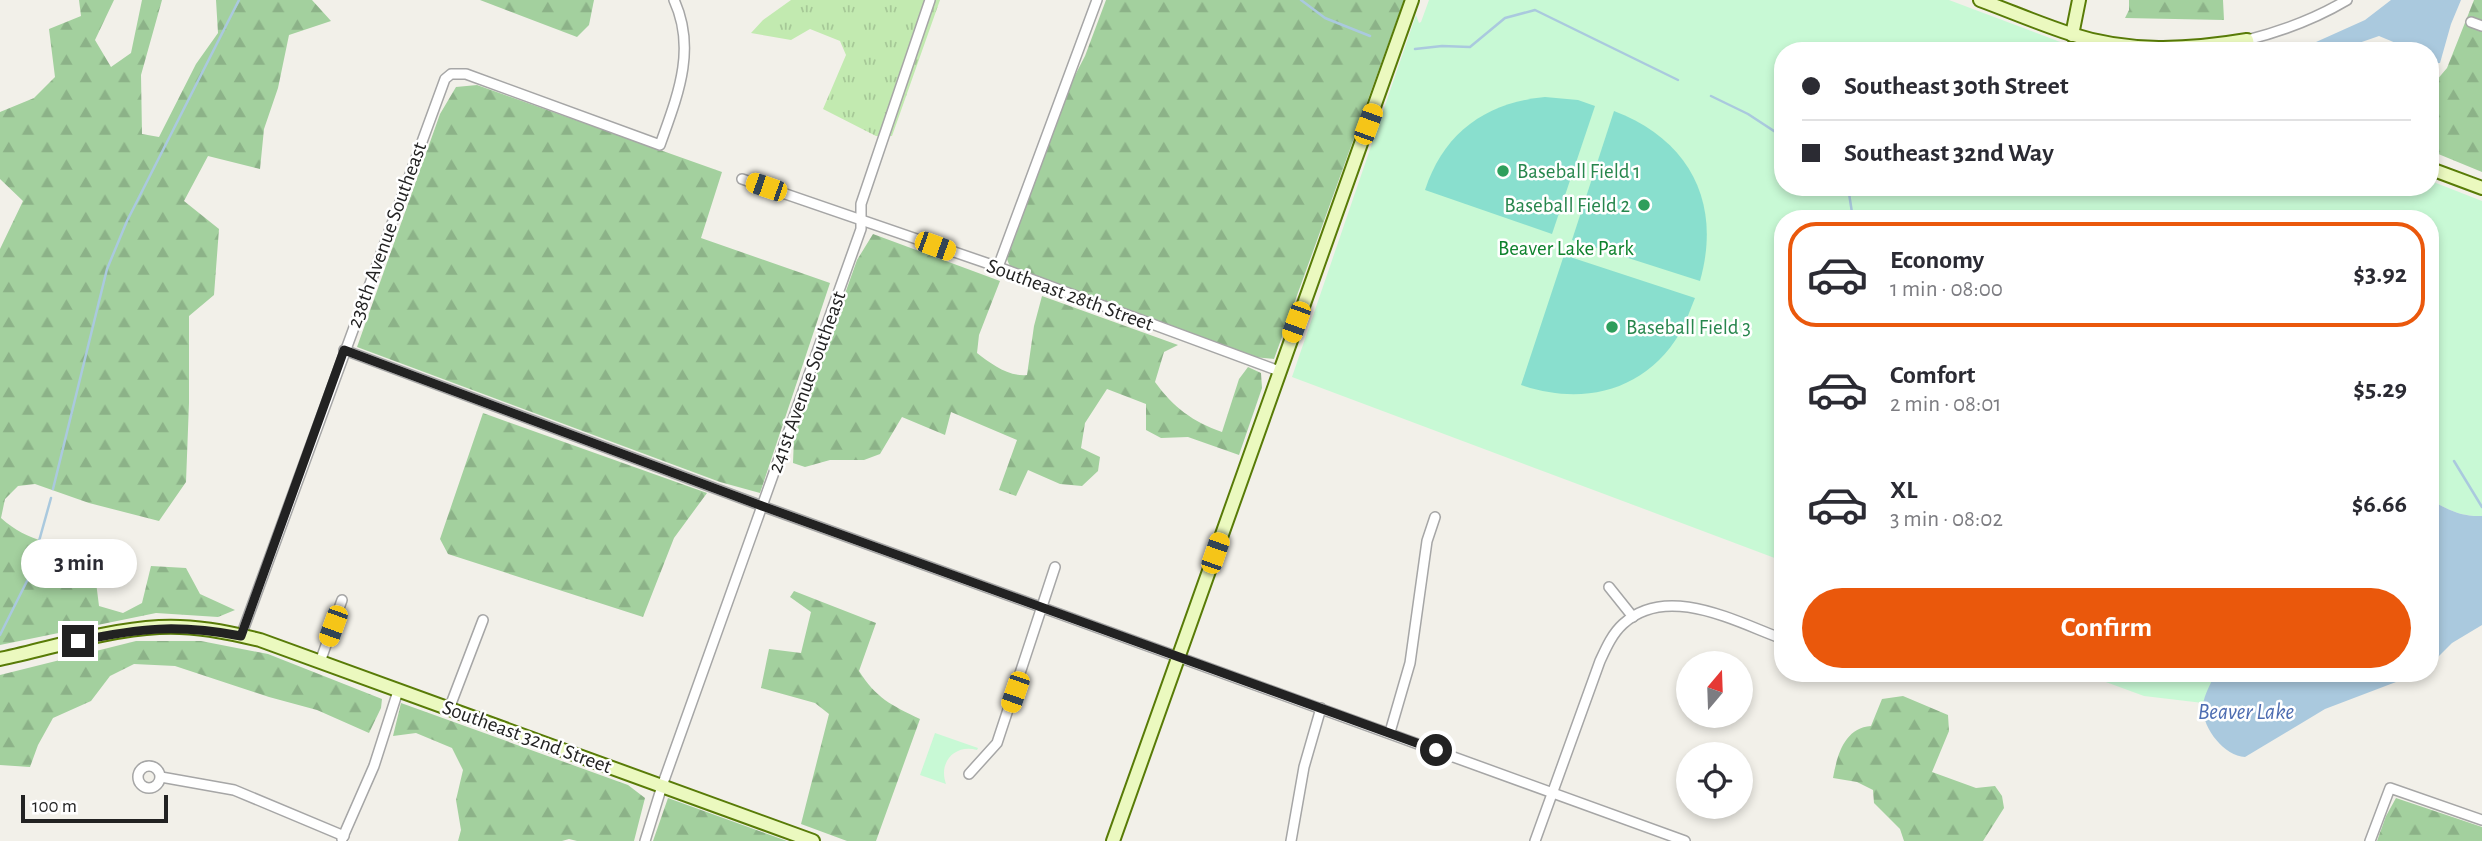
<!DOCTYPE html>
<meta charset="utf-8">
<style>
:root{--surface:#fff;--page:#f2f2f3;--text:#2b2b33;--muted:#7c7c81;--line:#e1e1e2;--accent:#ea580c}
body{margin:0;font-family:"Alegreya Sans",sans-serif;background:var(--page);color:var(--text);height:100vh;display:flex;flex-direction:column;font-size:26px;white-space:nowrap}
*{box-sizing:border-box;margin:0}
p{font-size:23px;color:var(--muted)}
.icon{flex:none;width:38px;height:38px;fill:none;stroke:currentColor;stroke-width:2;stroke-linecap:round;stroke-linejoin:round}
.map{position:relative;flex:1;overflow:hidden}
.sheet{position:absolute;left:1774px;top:210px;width:665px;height:472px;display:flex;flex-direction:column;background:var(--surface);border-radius:28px;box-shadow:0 4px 10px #0003}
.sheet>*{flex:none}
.top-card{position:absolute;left:1774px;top:42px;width:665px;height:154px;border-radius:28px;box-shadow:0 4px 10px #0003;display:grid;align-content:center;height:154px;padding:0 28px;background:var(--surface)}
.needle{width:46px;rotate:19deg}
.tools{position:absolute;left:1676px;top:651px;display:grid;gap:14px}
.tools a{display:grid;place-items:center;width:77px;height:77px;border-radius:50%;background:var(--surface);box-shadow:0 4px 10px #0003;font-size:35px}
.scale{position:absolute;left:21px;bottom:18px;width:147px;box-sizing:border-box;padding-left:7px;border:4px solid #222;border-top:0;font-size:19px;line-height:24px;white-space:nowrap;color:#222;-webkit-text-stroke:5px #fff;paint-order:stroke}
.end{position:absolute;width:32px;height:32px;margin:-16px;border:9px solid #222;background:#fff;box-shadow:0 0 0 4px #fff}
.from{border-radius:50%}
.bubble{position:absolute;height:49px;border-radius:24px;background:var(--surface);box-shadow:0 4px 10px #0003;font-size:23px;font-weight:700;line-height:49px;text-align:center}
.car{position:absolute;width:21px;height:42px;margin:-21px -10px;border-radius:9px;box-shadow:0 0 5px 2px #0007;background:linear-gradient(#f5c518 24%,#345 0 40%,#f5c518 0 76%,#345 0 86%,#f5c518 0)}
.top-card b{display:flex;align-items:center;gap:24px;height:66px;font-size:26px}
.top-card b+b{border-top:2px solid var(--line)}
.top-card i{width:18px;height:18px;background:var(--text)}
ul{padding:12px 0 0;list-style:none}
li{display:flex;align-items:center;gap:21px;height:105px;margin:0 14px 10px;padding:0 14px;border:4px solid transparent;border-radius:28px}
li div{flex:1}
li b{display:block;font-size:26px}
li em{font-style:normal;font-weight:700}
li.on{border-color:var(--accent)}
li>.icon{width:63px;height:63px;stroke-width:1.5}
.button{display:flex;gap:14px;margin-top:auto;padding:14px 28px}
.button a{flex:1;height:80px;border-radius:42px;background:var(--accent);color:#fff;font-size:28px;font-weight:700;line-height:80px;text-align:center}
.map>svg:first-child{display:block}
</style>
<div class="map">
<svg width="2482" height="841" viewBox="0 0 2482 841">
<defs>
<pattern id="grass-tufts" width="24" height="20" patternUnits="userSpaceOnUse" patternTransform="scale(1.75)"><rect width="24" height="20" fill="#c2eab0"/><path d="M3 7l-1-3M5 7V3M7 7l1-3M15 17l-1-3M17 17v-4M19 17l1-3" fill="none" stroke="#a6c897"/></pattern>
<pattern id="forest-firs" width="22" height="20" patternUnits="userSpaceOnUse" patternTransform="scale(1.75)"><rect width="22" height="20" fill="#a3d09e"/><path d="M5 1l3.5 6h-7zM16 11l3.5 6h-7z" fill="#8cb288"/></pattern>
</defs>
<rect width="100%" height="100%" fill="#f2f0e9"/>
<polygon fill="url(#grass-tufts)" points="791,0 940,0 892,136 876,136 823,109 846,55 840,41 810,29 791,40 751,33 763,20"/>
<g fill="url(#forest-firs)">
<path d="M79,0H114L95,40L111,67L131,53L142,0H162L141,75L142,134L159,137L196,64L218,33L216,0H312L331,21L289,35L278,88L264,129L260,169L208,156L184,201L219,229L214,295L189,316V403L186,482L159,521L89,503L35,484L18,486L5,499L1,518C29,543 55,544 92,550L99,606L123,613L142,603L151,566L186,568L200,594L235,610L218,617L156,613L0,645V249L23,201L0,179V112L34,98L55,77L49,29L81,16Z"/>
<polygon points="480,0 594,0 589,25 577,37"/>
<path d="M1106,0H1404L1274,359L1253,357L1024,275C1015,271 1010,269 1007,259L1070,85L1085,56Z"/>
<polygon points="2129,0 2223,0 2224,20 2125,18 2129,10"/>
<polygon points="2474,0 2482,0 2482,172 2431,151 2431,79 2436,81 2447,68"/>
<polygon points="477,85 722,172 701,238 830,283 760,493 720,482 357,347 440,114 456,87"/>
<path d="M873,234L1000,281L979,335L977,353C991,364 1009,377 1027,375L1034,326L1042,296L1178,345L1164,352L1155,382C1173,407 1193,422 1222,432L1239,379L1248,367L1261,373L1262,388L1239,455L1188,437L1161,438L1146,430V404L1107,389L1085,423L1081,448L1100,457L1098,471L1082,486L1060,484L1028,470L1016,496L999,490L1017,440L951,412L945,435L902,417L880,454L864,460H830L805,467L793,463L794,437L857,260Z"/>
<polygon points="483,413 707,493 674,538 643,617 448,554 440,539"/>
<path d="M794,591L876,623L859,671C876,698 891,705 920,719L876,841H847L801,824L829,714L815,703L761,688L769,649L801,653L811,612L790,597Z"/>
<polygon points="136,641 201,641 268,654 382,699 381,708 369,733 317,710 269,697 175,666 134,664 110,676 91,701 53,718 38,745 30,767 0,765 0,675"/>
<path d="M1903,696L1948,715L1949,731L1932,772L1976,788L1995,786L2002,796L2004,808L1983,841H1904L1900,829L1874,803L1873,790L1857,782L1833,778C1837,756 1844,728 1871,726L1882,699Z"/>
<polygon points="401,703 628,785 645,798 634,841 577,841 569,839 562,841 458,841 461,830 456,800 463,770 452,748 416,733 393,736"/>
<polygon points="668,798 787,841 653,841"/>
<polygon points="2396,798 2482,827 2482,841 2377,841 2386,816"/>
</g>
<g fill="#c8f9d5">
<path d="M1429,0H1949L2084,51H1783V187H2431V181L2482,201V516C2462,517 2448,510 2431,500V219H1783V561L1292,377L1416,15L1419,23L1421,22Z"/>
<polygon points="2084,674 2215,674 2203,703 2144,696"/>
<path d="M935,733L978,748L977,750C955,744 938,762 946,784L920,775Z"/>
</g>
<g fill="#89dfce">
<path d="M1545,97L1578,100L1595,106L1552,234L1425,190C1444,132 1486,103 1545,97Z"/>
<path d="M1614,111C1690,140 1722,203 1700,281L1572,240Z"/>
<path d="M1564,255L1695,298C1690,310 1686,322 1680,333C1645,392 1582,406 1521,385Z"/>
</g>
<g fill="#aac9de">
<polygon points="2391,0 2461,0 2451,24 2440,63 2431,63 2431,51 2415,51 2379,36 2356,44 2353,51 2296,51 2365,20"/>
<path d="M2431,500C2448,510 2462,517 2482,516V625L2452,643L2431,664Z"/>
<path d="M2215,674H2417L2325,709L2245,757C2224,756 2201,727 2203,705C2204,695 2211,683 2215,674Z"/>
</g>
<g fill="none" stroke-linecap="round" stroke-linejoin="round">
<g stroke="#aac9de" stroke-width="2.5">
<polyline points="1301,0 1325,18 1370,36"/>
<polyline points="1415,49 1442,46 1470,47 1505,18 1535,10 1678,80"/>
<polyline points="1711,96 1748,114 1783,137"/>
<polyline points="1848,187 1853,219"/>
<polyline points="2454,461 2482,507"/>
<polyline points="53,489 107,269 127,221 239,0"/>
<polyline points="0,635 29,577 51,498"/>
</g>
<defs>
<g id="street">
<polyline points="2471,22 2482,26"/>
<path d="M2247,40C2283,31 2315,19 2347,0"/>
<polyline points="742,179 998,267 1279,371"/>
<polyline points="998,267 1097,0"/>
<polyline points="344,350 762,506 1685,841"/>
<polyline points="1609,587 1633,617"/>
<path d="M241,636L445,79L451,74H466L660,145C677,97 697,50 674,0"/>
<polyline points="320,662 342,600"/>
<polyline points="449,709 483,620"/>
<polyline points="1390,732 1410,663 1427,541 1435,517"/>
<circle cx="149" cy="777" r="11"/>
<polyline points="969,774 997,743 1055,567"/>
<polyline points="161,777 234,790 344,836"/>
<polyline points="342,839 374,766 398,691"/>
<polyline points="645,841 662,786 861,229 861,204 930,0"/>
<polyline points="1291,841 1304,767 1321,708"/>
<path d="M1535,841L1600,661C1606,648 1612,634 1623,624C1667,583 1736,622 1783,639"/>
<polyline points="2370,841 2390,788 2482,820"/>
</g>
<g id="secondary">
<path d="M1980,0C2010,11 2040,24 2071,34C2129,53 2188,50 2247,40L2249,51"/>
<polyline points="2072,35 2079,0"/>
<polyline points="2431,169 2482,188"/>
<path d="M0,659C52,648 105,630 159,627C193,625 227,632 260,640L813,841"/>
<polyline points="1113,841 1412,0"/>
</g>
</defs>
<use href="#street" stroke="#a6a6a6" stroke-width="12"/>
<use href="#secondary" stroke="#587b07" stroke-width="16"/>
<use href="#street" stroke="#fff" stroke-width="9"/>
<use href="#secondary" stroke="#ebf9bf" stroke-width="12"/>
</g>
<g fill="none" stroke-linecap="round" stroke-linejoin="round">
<path stroke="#222" stroke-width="9" d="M78,641C141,628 177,624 241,636L344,350L762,506L1436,750"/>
</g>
<g fill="#2e9e5b" stroke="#fff" stroke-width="2.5">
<circle cx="1503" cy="171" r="7"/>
<circle cx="1644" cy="205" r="7"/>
<circle cx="1612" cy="327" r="7"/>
</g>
<g text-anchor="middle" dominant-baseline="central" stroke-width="5" stroke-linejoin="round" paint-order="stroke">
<g font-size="21" fill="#27864d" stroke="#fff" text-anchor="start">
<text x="1517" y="171">Baseball Field 1</text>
<text x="1630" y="205" text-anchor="end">Baseball Field 2</text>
<text x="1626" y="327">Baseball Field 3</text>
</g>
<g font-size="21" fill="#222" stroke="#fff">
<text transform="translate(387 235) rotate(-70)">238th Avenue Southeast</text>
<text transform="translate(1070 295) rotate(20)">Southeast 28th Street</text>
<text transform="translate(807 382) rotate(-70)">241st Avenue Southeast</text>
<text transform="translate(527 737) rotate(20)">Southeast 32nd Street</text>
</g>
<g font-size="21" fill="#0e822d" stroke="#fff">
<text x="1566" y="248">Beaver Lake Park</text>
</g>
<g font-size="23" font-style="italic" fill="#4e6db1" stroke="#fff">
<text x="2246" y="712">Beaver Lake</text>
</g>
</g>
</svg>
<div class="tools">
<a><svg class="needle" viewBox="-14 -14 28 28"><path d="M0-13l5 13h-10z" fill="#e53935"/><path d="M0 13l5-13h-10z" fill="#7c7c81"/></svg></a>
<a><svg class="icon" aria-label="locate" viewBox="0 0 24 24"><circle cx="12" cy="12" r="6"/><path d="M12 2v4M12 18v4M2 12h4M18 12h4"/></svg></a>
</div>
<div class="scale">100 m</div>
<i class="end from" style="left:1436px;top:750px"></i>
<i class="end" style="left:78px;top:641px"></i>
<div class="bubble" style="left:21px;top:539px;width:116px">3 min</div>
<i class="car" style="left:1368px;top:124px;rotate:20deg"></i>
<i class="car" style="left:766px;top:187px;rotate:289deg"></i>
<i class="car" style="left:935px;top:246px;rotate:110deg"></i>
<i class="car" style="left:1296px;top:322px;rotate:200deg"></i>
<i class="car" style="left:1215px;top:553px;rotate:19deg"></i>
<i class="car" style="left:333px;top:626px;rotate:200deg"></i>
<i class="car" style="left:1015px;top:692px;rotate:199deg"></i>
<div class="top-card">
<b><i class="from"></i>Southeast 30th Street</b>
<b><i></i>Southeast 32nd Way</b>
</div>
<section class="sheet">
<ul>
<li class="on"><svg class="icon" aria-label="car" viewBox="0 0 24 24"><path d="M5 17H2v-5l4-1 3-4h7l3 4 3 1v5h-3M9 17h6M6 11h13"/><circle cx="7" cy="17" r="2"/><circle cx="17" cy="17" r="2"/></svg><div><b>Economy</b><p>1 min · 08:00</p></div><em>$3.92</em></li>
<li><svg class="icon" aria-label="car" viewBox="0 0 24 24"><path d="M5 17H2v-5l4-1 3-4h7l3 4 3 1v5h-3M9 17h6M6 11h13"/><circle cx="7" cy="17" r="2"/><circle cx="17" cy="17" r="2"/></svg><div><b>Comfort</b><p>2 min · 08:01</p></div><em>$5.29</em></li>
<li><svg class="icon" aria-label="car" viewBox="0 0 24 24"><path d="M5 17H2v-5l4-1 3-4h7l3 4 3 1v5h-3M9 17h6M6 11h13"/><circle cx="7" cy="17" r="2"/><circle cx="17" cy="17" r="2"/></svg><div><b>XL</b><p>3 min · 08:02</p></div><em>$6.66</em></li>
</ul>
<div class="button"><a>Confirm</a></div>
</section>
</div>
